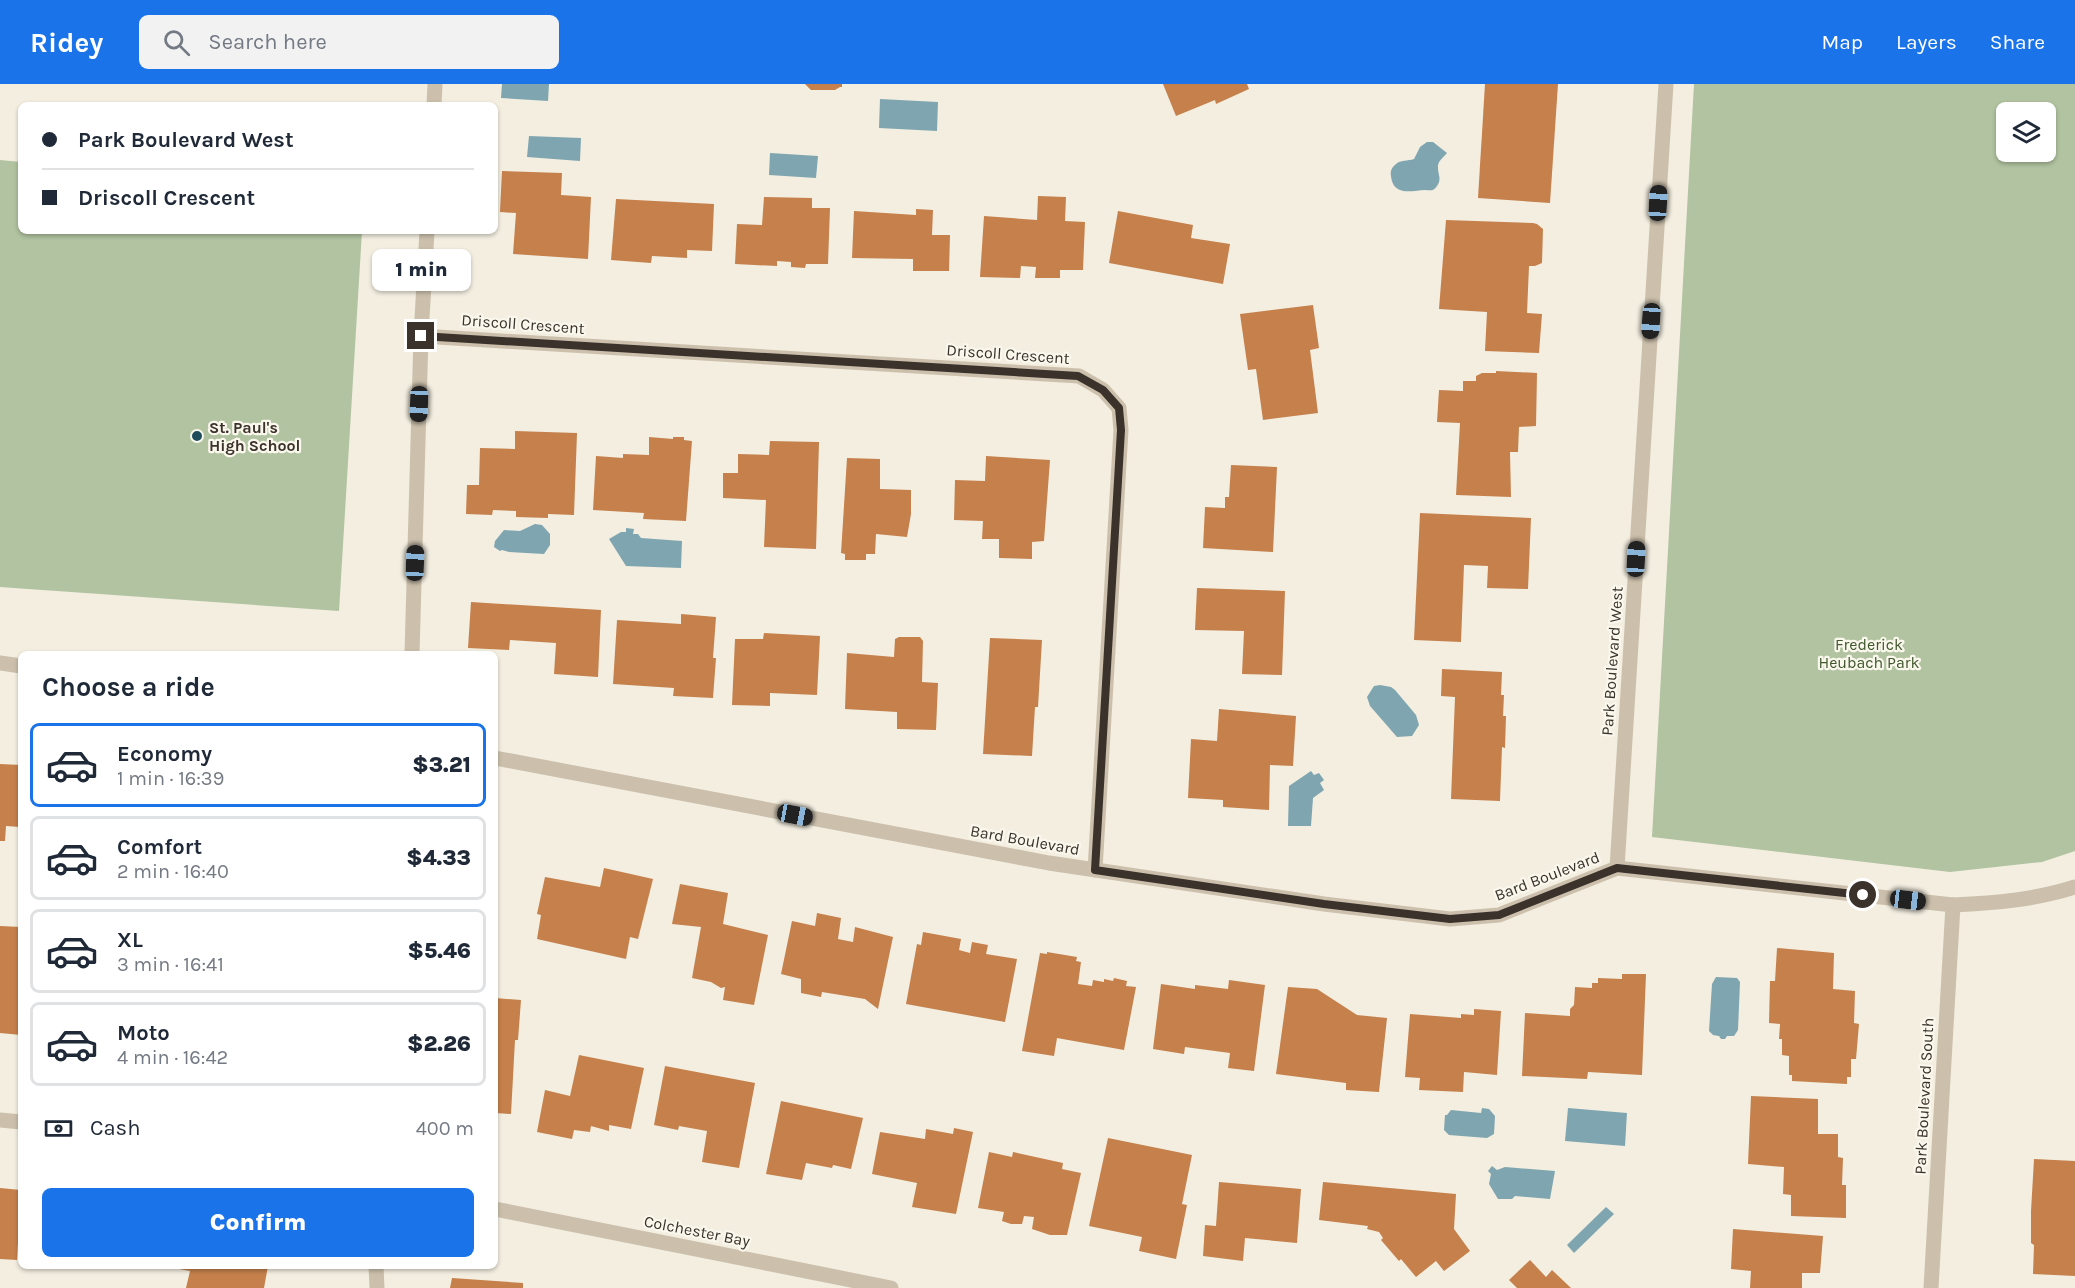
<!DOCTYPE html>
<meta charset="utf-8">
<style>
:root{--surface:#fff;--page:#f2f2f3;--text:#1f2937;--muted:#747a83;--line:#e0e1e3;--accent:#1a73e8}
body{margin:0;font-family:Karla,sans-serif;background:var(--page);color:var(--text);height:100vh;display:flex;flex-direction:column;font-size:22px;white-space:nowrap}
*{box-sizing:border-box;margin:0}
p{font-size:20px;color:var(--muted)}
.icon{flex:none;width:33px;height:33px;fill:none;stroke:currentColor;stroke-width:2;stroke-linecap:round;stroke-linejoin:round}
.map{position:relative;flex:1;overflow:hidden}
.sheet{position:absolute;left:18px;top:567px;width:480px;height:618px;display:flex;flex-direction:column;background:var(--surface);border-radius:9px;box-shadow:0 2px 4px #0004}
.sheet>*{flex:none}
.top-card{position:absolute;left:18px;top:18px;width:480px;height:132px;border-radius:9px;box-shadow:0 2px 4px #0004;display:grid;align-content:center;height:132px;padding:0 24px;background:var(--surface)}
.buttons{position:absolute;left:1996px;top:18px;display:grid;gap:12px}
.buttons a{display:grid;place-items:center;width:60px;height:60px;border-radius:9px;background:var(--surface);box-shadow:0 2px 4px #0004;font-size:30px}
.end{position:absolute;width:27px;height:27px;margin:-14px;border:8px solid #3a322b;background:#fff;box-shadow:0 0 0 3px #fff}
.from{border-radius:50%}
.bubble{position:absolute;height:42px;border-radius:9px;background:var(--surface);box-shadow:0 2px 4px #0004;font-size:20px;font-weight:800;line-height:42px;text-align:center}
.car{position:absolute;width:18px;height:36px;margin:-18px -9px;border-radius:8px;box-shadow:0 0 4px 2px #0007;background:linear-gradient(#222 24%,#8ab4d8 0 40%,#222 0 76%,#8ab4d8 0 86%,#222 0)}
.top-card b{display:flex;align-items:center;gap:21px;height:57px;font-size:22px}
.top-card b+b{border-top:2px solid var(--line)}
.top-card i{width:15px;height:15px;background:var(--text)}
ul{padding:0;list-style:none}
li{display:flex;align-items:center;gap:18px;height:84px;margin:0 12px 9px;padding:0 12px;border:3px solid var(--line);border-radius:9px}
li div{flex:1}
li b{display:block;font-size:22px}
li em{font-style:normal;font-weight:800}
li.current{border-color:var(--accent)}
li>.icon{width:54px;height:54px;stroke-width:1.5}
h2{padding:0 24px;font-size:27px;line-height:72px}
.pay{display:flex;align-items:center;gap:15px;height:66px;padding:0 24px;font-size:22px}
.pay p{margin-inline-start:auto}
.primary-button{display:flex;gap:12px;margin-top:auto;padding:12px 24px}
.primary-button a{flex:1;height:69px;border-radius:9px;background:var(--accent);color:#fff;font-size:24px;font-weight:800;line-height:69px;text-align:center}
header{display:flex;align-items:center;gap:36px;box-sizing:border-box;height:84px;padding:0 30px;background:var(--accent);color:#fff}
header strong{font-size:28px}
nav{display:flex;gap:33px;margin-inline-start:auto;font-size:21px}
.search{width:420px;height:54px;background:var(--page);display:flex;align-items:center;gap:15px;box-sizing:border-box;padding:0 21px;border-radius:9px;color:var(--muted);font-size:22px}
.map>svg:first-child{display:block}
</style>
<header>
<strong>Ridey</strong>
<div class="search"><svg class="icon" aria-label="search" viewBox="0 0 24 24"><circle cx="10" cy="10" r="6"/><path d="M15 15l6 6"/></svg>Search here</div>
<nav><a>Map</a><a>Layers</a><a>Share</a></nav>
</header>
<div class="map">
<svg width="2075" height="1204" viewBox="0 0 2075 1204">
<rect width="100%" height="100%" fill="#f3eee0"/>
<g fill="#b1c3a0" fill-rule="evenodd">
<path d="M1694,0H2075V767L2042,778L1950,788L1652,753ZM2007,28H2046V68H2007Z"/>
<polygon points="0,76 21,78 21,147 362,147 339,527 0,503"/>
</g>
<g fill="#7fa5b0">
<polygon points="502,0 549,0 548,17 501,14"/>
<polygon points="880,15 938,18 937,47 879,44"/>
<polygon points="529,52 581,54 580,77 527,73"/>
<path d="M1427,58H1433L1447,69C1444,73 1437,77 1438,84C1438,91 1442,95 1437,102C1433,108 1430,106 1425,106C1411,107 1393,112 1391,92C1390,87 1392,83 1396,80C1400,76 1408,77 1414,75L1420,63Z"/>
<polygon points="770,69 818,72 816,94 769,91"/>
<polygon points="535,440 542,441 550,450 550,461 544,470 509,468 502,466 500,467 494,463 495,457 504,446 520,447"/>
<polygon points="626,444 634,445 633,450 638,450 641,454 682,457 681,484 626,482 609,455 621,448 626,448"/>
<polygon points="1380,601 1391,603 1395,606 1416,631 1419,641 1412,652 1397,653 1370,622 1367,613 1374,602"/>
<polygon points="1311,687 1314,691 1319,689 1324,696 1320,699 1324,706 1313,714 1311,742 1288,742 1289,702"/>
<polygon points="1716,893 1737,894 1740,898 1738,946 1734,952 1727,952 1725,955 1721,955 1719,952 1713,951 1709,947 1712,900"/>
<polygon points="1482,1024 1489,1025 1495,1032 1494,1050 1487,1054 1449,1051 1444,1046 1445,1031 1447,1031 1451,1026 1481,1029"/>
<polygon points="1568,1024 1627,1029 1625,1062 1565,1057"/>
<polygon points="1492,1082 1497,1086 1505,1083 1555,1087 1550,1115 1515,1112 1512,1115 1498,1115 1489,1100 1491,1090 1488,1087"/>
<polygon points="1606,1123 1614,1130 1574,1169 1567,1161"/>
</g>
<g fill="#c5804c">
<polygon points="805,0 842,0 842,3 840,3 835,6 811,6"/>
<polygon points="1163,0 1247,0 1249,5 1216,20 1215,16 1176,32"/>
<polygon points="1485,0 1558,0 1550,119 1478,114"/>
<polygon points="502,87 562,89 561,111 591,113 588,175 513,170 516,129 500,128"/>
<polygon points="1038,112 1066,113 1065,137 1085,138 1083,186 1060,186 1060,194 1035,194 1036,183 1021,182 1020,194 980,193 984,132 1037,136"/>
<polygon points="764,113 812,114 812,124 830,124 828,180 806,180 805,184 791,183 791,178 777,177 777,182 735,180 737,140 762,141"/>
<polygon points="616,115 714,120 712,167 687,166 687,174 652,172 651,179 611,176"/>
<polygon points="916,125 933,126 932,151 950,151 949,187 913,187 913,175 852,174 854,127 916,131"/>
<polygon points="1118,127 1193,141 1191,154 1230,160 1223,200 1109,179"/>
<polygon points="1446,136 1533,139 1537,140 1543,145 1542,179 1535,182 1529,182 1527,229 1542,230 1539,269 1485,267 1487,228 1439,225"/>
<polygon points="1313,221 1319,264 1310,266 1318,329 1263,336 1256,285 1248,286 1240,230"/>
<polygon points="1496,287 1537,289 1536,342 1519,343 1518,368 1510,368 1511,413 1456,411 1460,339 1437,338 1439,306 1463,307 1463,297 1476,297 1476,292 1482,289 1496,289"/>
<polygon points="515,347 577,349 574,431 548,430 548,434 516,433 516,427 493,426 492,431 466,430 467,401 479,401 480,364 515,365"/>
<polygon points="649,353 673,355 673,353 684,353 684,356 692,357 686,437 643,435 644,429 593,426 596,372 623,374 623,370 649,371"/>
<polygon points="770,357 819,358 816,465 764,463 766,416 723,414 723,389 738,389 738,370 769,371"/>
<polygon points="986,372 1050,376 1044,457 1032,458 1032,475 999,474 999,455 982,455 983,437 954,436 955,396 985,397"/>
<polygon points="847,374 880,375 880,405 911,406 911,430 907,453 876,450 875,470 866,470 866,476 845,476 845,470 841,469"/>
<polygon points="1231,381 1277,383 1273,468 1203,464 1205,423 1225,424 1225,413 1229,413"/>
<polygon points="1420,429 1531,434 1528,505 1487,504 1488,482 1464,481 1461,558 1414,556"/>
<polygon points="1197,504 1285,507 1282,591 1242,590 1244,547 1195,546"/>
<polygon points="471,518 601,526 598,593 554,590 556,559 510,556 509,566 468,564"/>
<polygon points="681,530 716,533 713,574 716,574 713,614 673,612 674,604 613,600 617,536 681,540"/>
<polygon points="764,549 820,552 817,611 770,609 770,622 732,621 735,555 763,555"/>
<polygon points="899,553 920,553 923,557 922,598 938,599 936,646 897,645 897,628 845,625 847,569 894,573 895,555"/>
<polygon points="990,554 1042,556 1038,623 1035,623 1032,672 983,670"/>
<polygon points="1442,585 1502,588 1501,611 1504,611 1503,632 1506,632 1505,664 1502,663 1500,717 1451,715 1455,613 1441,612"/>
<polygon points="1219,625 1296,632 1293,682 1270,681 1269,726 1223,723 1223,716 1188,714 1191,655 1217,657"/>
<polygon points="0,680 21,681 20,743 6,742 5,757 0,757"/>
<polygon points="604,784 653,795 638,855 630,853 626,875 537,855 541,831 537,830 545,793 600,803"/>
<polygon points="680,800 728,809 723,840 768,851 754,921 723,916 725,903 721,904 711,898 692,894 701,843 672,840"/>
<polygon points="817,829 841,834 838,855 853,858 855,843 893,853 878,925 865,915 822,908 821,913 801,909 801,895 781,890 792,837 815,842"/>
<polygon points="0,842 21,843 21,951 0,949"/>
<polygon points="923,848 961,855 959,866 970,869 972,858 988,861 986,870 1017,875 1005,938 906,920 917,860 921,861"/>
<polygon points="1777,864 1834,869 1833,905 1855,907 1854,939 1859,940 1856,975 1851,975 1851,993 1847,993 1847,1000 1792,997 1792,991 1789,991 1789,972 1782,971 1782,955 1779,955 1780,940 1769,939 1770,897 1775,897"/>
<polygon points="1047,868 1077,873 1076,877 1081,878 1078,900 1092,902 1093,896 1104,898 1104,895 1113,897 1114,894 1127,897 1126,902 1136,903 1124,966 1057,954 1054,972 1022,967 1040,869 1047,870"/>
<polygon points="1622,890 1646,890 1642,991 1588,988 1587,995 1522,992 1525,929 1570,932 1570,925 1574,921 1575,903 1592,904 1592,899 1598,899 1598,894 1622,895"/>
<polygon points="1229,896 1265,901 1254,987 1228,984 1230,969 1185,963 1184,970 1153,965 1161,900 1195,905 1195,901 1228,905"/>
<polygon points="1288,903 1317,905 1357,931 1387,934 1379,1008 1346,1006 1346,999 1276,990"/>
<polygon points="495,914 521,916 518,956 515,956 511,1030 495,1029"/>
<polygon points="1474,925 1501,927 1497,991 1464,988 1463,1008 1419,1006 1420,994 1405,993 1410,930 1461,934 1461,930 1474,931"/>
<polygon points="579,971 644,984 631,1045 609,1041 609,1047 591,1042 590,1048 574,1046 572,1055 537,1048 545,1006 570,1012"/>
<polygon points="665,982 755,999 739,1084 702,1078 707,1047 679,1042 678,1046 654,1041"/>
<polygon points="1751,1012 1818,1015 1818,1050 1838,1050 1838,1073 1843,1074 1842,1101 1846,1101 1846,1134 1791,1132 1791,1111 1783,1110 1784,1083 1748,1080"/>
<polygon points="781,1017 863,1034 851,1085 833,1081 832,1084 806,1079 802,1096 766,1090"/>
<polygon points="954,1044 973,1048 956,1130 912,1123 917,1099 872,1090 880,1048 925,1055 926,1045 953,1050"/>
<polygon points="1108,1054 1192,1071 1182,1120 1187,1121 1176,1175 1139,1167 1142,1153 1089,1142"/>
<polygon points="989,1068 1012,1073 1013,1068 1063,1079 1062,1085 1081,1089 1067,1151 1050,1151 1032,1145 1034,1133 1024,1132 1022,1140 1011,1140 1002,1137 1004,1128 978,1124"/>
<polygon points="2034,1075 2075,1077 2075,1192 2033,1190 2034,1161 2031,1159 2031,1127"/>
<polygon points="1219,1098 1301,1105 1297,1159 1245,1154 1243,1177 1203,1172 1205,1141 1216,1142"/>
<polygon points="1323,1098 1456,1110 1454,1145 1470,1167 1444,1187 1436,1177 1416,1193 1401,1175 1399,1177 1381,1156 1383,1154 1379,1148 1367,1145 1368,1142 1319,1136"/>
<polygon points="0,1104 21,1106 21,1159 18,1159 17,1176 0,1175"/>
<polygon points="1733,1145 1823,1152 1820,1189 1802,1189 1802,1204 1750,1204 1751,1187 1731,1185"/>
<polygon points="1530,1176 1546,1193 1552,1186 1571,1204 1517,1204 1509,1196"/>
<polygon points="173,1182 268,1182 264,1204 186,1204 190,1187 174,1184"/>
<polygon points="452,1194 523,1199 523,1204 450,1204"/>
</g>
<g fill="none" stroke-linecap="round" stroke-linejoin="round">
<g stroke="#ccc0ac" stroke-width="15">
<polyline points="434,21 435,0"/>
<polyline points="421,252 1079,292 1103,306 1119,324 1121,346 1095,786"/>
<polyline points="412,570 421,252 427,147"/>
<polyline points="0,579 21,582"/>
<path d="M495,674L1049,779L1324,820L1450,835L1499,831L1617,784L1953,821C1994,819 2035,816 2075,803"/>
<polyline points="1617,784 1666,0"/>
<polyline points="0,1036 21,1038"/>
<polyline points="495,1125 891,1204"/>
<polyline points="376,1182 377,1204"/>
<polyline points="1931,1204 1953,821"/>
</g>
</g>
<g fill="none" stroke-linecap="round" stroke-linejoin="round">
<polyline stroke="#3a322b" stroke-width="8" points="421,252 1078,292 1103,306 1119,324 1121,346 1095,786 1324,820 1450,835 1499,831 1617,784 1863,811"/>
</g>
<circle fill="#204d5c" stroke="#faf7ed" stroke-width="2" cx="197" cy="352" r="6"/>
<g text-anchor="middle" dominant-baseline="central" stroke-width="4.5" stroke-linejoin="round" paint-order="stroke">
<g font-size="16" fill="#3a322b" stroke="#faf7ed">
<text transform="translate(523 240) rotate(4)">Driscoll Crescent</text>
<text transform="translate(1008 270) rotate(4)">Driscoll Crescent</text>
<text transform="translate(1612 577) rotate(-86)">Park Boulevard West</text>
<text transform="translate(1025 756) rotate(10)">Bard Boulevard</text>
<text transform="translate(1547 792) rotate(-21)">Bard Boulevard</text>
<text transform="translate(1924 1012) rotate(-87)">Park Boulevard South</text>
<text transform="translate(697 1147) rotate(11)">Colchester Bay</text>
</g>
<g font-size="16" font-weight="bold" fill="#3a322b" stroke="#faf7ed" text-anchor="start">
<text x="209" y="343">St. Paul's<tspan x="209" dy="18">High School</tspan></text>
</g>
<g font-size="16" fill="#41582e" stroke="#faf7ed">
<text x="1869" y="560">Frederick<tspan x="1869" dy="18">Heubach Park</tspan></text>
</g>
</g>
</svg>
<div class="buttons">
<a><svg class="icon" aria-label="layers" viewBox="0 0 24 24"><path d="M12 4l9 5-9 5-9-5zM3 14l9 5 9-5"/></svg></a>
</div>
<i class="end from" style="left:1863px;top:811px"></i>
<i class="end" style="left:421px;top:252px"></i>
<div class="bubble" style="left:372px;top:165px;width:99px">1 min</div>
<i class="car" style="left:1658px;top:119px;rotate:3deg"></i>
<i class="car" style="left:1651px;top:237px;rotate:184deg"></i>
<i class="car" style="left:419px;top:320px;rotate:182deg"></i>
<i class="car" style="left:1636px;top:475px;rotate:3deg"></i>
<i class="car" style="left:415px;top:479px;rotate:2deg"></i>
<i class="car" style="left:795px;top:731px;rotate:101deg"></i>
<i class="car" style="left:1908px;top:816px;rotate:97deg"></i>
<div class="top-card">
<b><i class="from"></i>Park Boulevard West</b>
<b><i></i>Driscoll Crescent</b>
</div>
<section class="sheet">
<h2>Choose a ride</h2>
<ul>
<li class="current"><svg class="icon" aria-label="car" viewBox="0 0 24 24"><path d="M5 17H2v-5l4-1 3-4h7l3 4 3 1v5h-3M9 17h6M6 11h13"/><circle cx="7" cy="17" r="2"/><circle cx="17" cy="17" r="2"/></svg><div><b>Economy</b><p>1 min · 16:39</p></div><em>$3.21</em></li>
<li><svg class="icon" aria-label="car" viewBox="0 0 24 24"><path d="M5 17H2v-5l4-1 3-4h7l3 4 3 1v5h-3M9 17h6M6 11h13"/><circle cx="7" cy="17" r="2"/><circle cx="17" cy="17" r="2"/></svg><div><b>Comfort</b><p>2 min · 16:40</p></div><em>$4.33</em></li>
<li><svg class="icon" aria-label="car" viewBox="0 0 24 24"><path d="M5 17H2v-5l4-1 3-4h7l3 4 3 1v5h-3M9 17h6M6 11h13"/><circle cx="7" cy="17" r="2"/><circle cx="17" cy="17" r="2"/></svg><div><b>XL</b><p>3 min · 16:41</p></div><em>$5.46</em></li>
<li><svg class="icon" aria-label="car" viewBox="0 0 24 24"><path d="M5 17H2v-5l4-1 3-4h7l3 4 3 1v5h-3M9 17h6M6 11h13"/><circle cx="7" cy="17" r="2"/><circle cx="17" cy="17" r="2"/></svg><div><b>Moto</b><p>4 min · 16:42</p></div><em>$2.26</em></li>
</ul>
<div class="pay"><svg class="icon" aria-label="cash" viewBox="0 0 24 24"><path d="M3 7h18v10H3z"/><circle cx="12" cy="12" r="2"/></svg>Cash<p>400 m</p></div>
<div class="primary-button"><a>Confirm</a></div>
</section>
</div>
